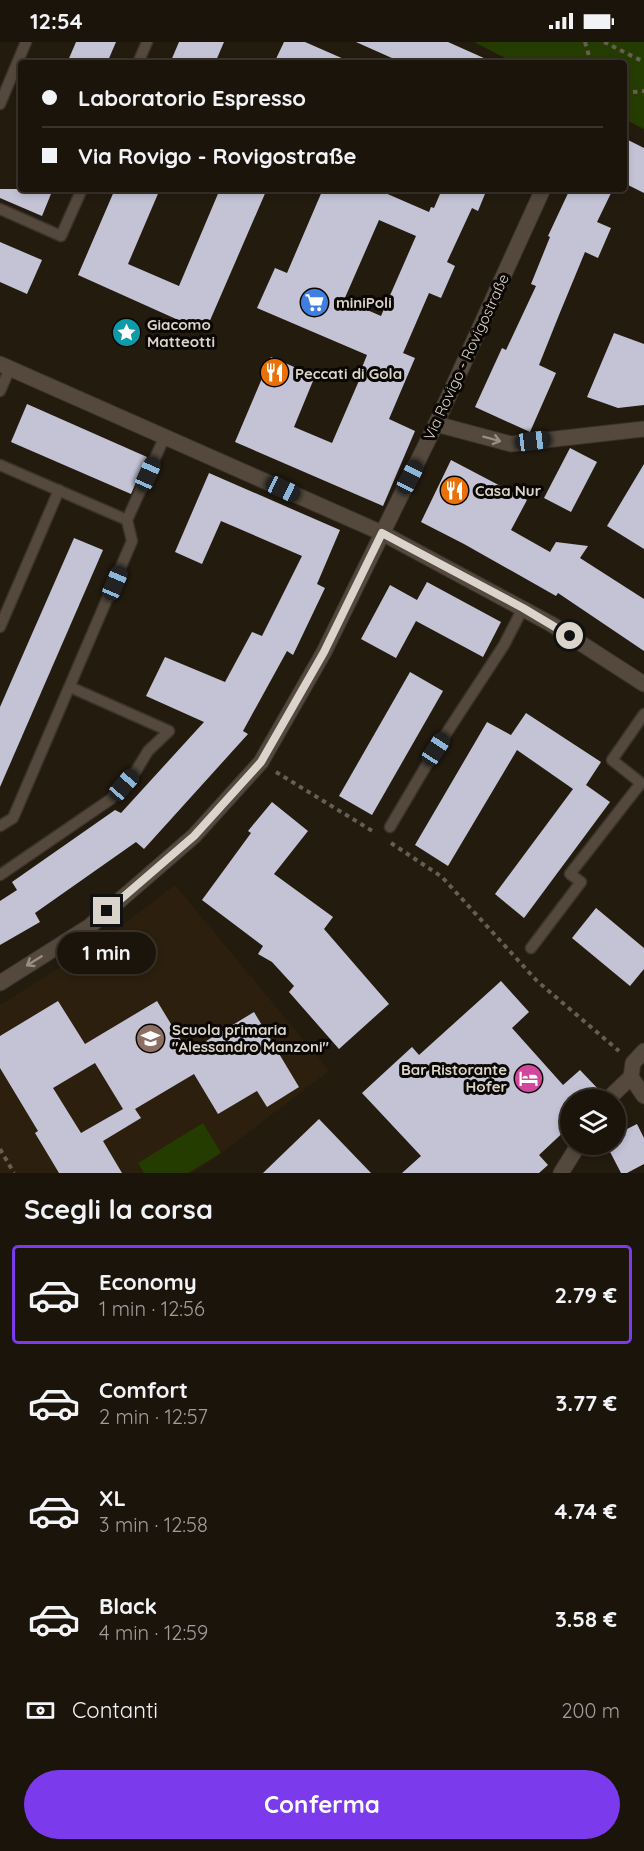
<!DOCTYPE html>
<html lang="it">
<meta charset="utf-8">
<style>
:root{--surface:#1b140b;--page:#241d14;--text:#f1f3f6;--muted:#a09e9d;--line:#39332c;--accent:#7c3aed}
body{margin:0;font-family:Quicksand,sans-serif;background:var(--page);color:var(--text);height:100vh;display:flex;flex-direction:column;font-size:22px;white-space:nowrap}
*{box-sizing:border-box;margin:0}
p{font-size:20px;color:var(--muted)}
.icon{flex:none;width:33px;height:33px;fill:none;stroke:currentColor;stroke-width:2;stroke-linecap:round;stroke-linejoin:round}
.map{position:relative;height:1131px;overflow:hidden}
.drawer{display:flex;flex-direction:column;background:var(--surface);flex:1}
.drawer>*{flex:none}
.hud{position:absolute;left:18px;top:18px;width:609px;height:132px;border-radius:6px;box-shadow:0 3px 9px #0003,0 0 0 2px var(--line);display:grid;align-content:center;height:132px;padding:0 24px;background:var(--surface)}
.tools{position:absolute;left:560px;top:1047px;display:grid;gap:12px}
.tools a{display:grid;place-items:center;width:66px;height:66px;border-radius:50%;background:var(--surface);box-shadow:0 3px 9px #0003,0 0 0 2px var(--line);font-size:30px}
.end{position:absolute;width:27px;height:27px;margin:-14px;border:8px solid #dad4cc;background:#111;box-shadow:0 0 0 3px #111}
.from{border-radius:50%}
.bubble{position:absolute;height:42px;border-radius:21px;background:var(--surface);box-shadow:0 3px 9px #0003,0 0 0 2px var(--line);font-size:20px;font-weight:700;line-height:42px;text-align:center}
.car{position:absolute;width:18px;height:36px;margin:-18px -9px;border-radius:8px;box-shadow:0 0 4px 2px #0007;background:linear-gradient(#222 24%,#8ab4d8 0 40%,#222 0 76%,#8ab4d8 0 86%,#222 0)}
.hud b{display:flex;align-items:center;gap:21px;height:57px;font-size:22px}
.hud b+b{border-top:2px solid var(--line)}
.hud i{width:15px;height:15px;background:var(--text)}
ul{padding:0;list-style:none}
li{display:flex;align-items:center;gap:18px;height:99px;margin:0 12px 9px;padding:0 12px;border:3px solid transparent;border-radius:6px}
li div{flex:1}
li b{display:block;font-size:22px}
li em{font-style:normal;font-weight:700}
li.selected{border-color:var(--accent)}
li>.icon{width:54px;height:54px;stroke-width:1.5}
h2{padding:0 24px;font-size:27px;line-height:72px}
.pay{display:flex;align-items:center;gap:15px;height:66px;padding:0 24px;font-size:22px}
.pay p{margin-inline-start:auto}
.action{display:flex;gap:12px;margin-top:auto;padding:12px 24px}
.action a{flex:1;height:69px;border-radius:36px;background:var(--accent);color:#fff;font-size:24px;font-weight:700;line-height:69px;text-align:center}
.status{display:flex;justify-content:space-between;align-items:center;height:42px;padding:0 30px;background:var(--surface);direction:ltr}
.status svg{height:16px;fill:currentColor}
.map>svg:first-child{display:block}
</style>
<div class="status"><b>12:54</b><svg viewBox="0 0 49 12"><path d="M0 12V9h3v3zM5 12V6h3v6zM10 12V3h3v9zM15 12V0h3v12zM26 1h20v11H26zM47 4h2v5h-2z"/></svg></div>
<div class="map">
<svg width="644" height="1131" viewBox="0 0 644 1131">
<rect width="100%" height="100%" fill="#241b0f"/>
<polygon fill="#2c1f0d" points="175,843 329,1029 208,1121 192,1131 0,1131 0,963 98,901"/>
<g fill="#253c00">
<polygon points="474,0 644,0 644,87 624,77 624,21 515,21"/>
<polygon points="203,1081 221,1111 188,1131 144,1131 138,1121"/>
</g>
<g fill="#c4c3d6" fill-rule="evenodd">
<polygon points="76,0 116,0 107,21 67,21"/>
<polygon points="179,0 224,0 215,21 170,21"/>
<polygon points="284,0 305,0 353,21 274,21"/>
<polygon points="356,0 448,0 495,21 403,21"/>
<polygon points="624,96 644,106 644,151 624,141"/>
<polygon points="0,147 53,147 42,174 0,156"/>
<polygon points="115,147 160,147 128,222 179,244 220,147 267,147 205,290 78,233"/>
<path d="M323,147H376L429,170L431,165L434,166L440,152L428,147H487L478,169L472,166L447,220L455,224L441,256L429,251L403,311L415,316L389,377L415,389L383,464L235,400L271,315L315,334L294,385L332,401L361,334L359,333L367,313L257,266L275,226L287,231ZM379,178L416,194L381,274L344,258Z"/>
<polygon points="570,147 613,147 597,180 611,186 598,216 585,210 559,273 539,323 556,331 530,390 475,365 502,306 506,308 536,244 531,242 550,195 548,194"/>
<polygon points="0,200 42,218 27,252 0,240"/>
<polygon points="614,291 644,302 644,363 618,366 587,355"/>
<polygon points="27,362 147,415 131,452 11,400"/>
<polygon points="570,406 597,420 571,470 544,456"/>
<polygon points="451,418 527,458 511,488 550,510 556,500 588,504 580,516 644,557 644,609 558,551 556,554 464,502 421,480"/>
<polygon points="644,422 644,507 607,484"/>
<polygon points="209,431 340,488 317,542 325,546 293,613 287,609 243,689 248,692 144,807 136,800 35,871 40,880 0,903 0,859 17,848 12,840 115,768 121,771 204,680 146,654 165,615 225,640 252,590 262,594 302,514 221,479 202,522 175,510"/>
<polygon points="74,496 103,508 0,745 0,665"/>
<polygon points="427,540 501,580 483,615 416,579 396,616 361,597 390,543 417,558"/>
<polygon points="410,630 443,649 372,773 339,754"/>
<polygon points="526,671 601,720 586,743 610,760 524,876 495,852 573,747 517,708 448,824 415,803 487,680 511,693"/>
<polygon points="272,760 308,789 274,832 333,875 324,887 389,962 339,1007 289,950 294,944 272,920 258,912 263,904 202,858 251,791 248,789"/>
<polygon points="596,866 644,906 644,927 630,944 572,896"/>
<polygon points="501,939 529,970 512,986 563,1043 580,1028 601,1050 598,1058 570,1058 570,1084 539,1113 548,1123 539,1131 402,1131 421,1114 362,1051 412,1005 419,1013"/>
<path d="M58,959L85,1002L157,959L188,1010L254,970L299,1045L267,1065L257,1049L218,1072L194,1032L135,1067L141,1076L103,1099L122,1131H59L35,1091L38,1089L0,1026V994ZM95,1021L123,1067L81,1091L53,1046Z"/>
<polygon points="319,1077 371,1131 263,1131"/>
<polygon points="637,1082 644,1096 644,1122 627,1131 621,1131 606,1102 615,1102 615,1093"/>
</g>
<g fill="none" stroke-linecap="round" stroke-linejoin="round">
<defs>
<g id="service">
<polyline points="138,21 147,0"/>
<polyline points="0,62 26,0"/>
<polyline points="0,167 61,194 82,147"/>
<polyline points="0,349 10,326"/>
<polyline points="0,423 127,478"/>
<polyline points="0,585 59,448"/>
<polyline points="0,784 13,776 132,499 127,478 165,394"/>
<polyline points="390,785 436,707 504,603 523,566"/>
<polyline points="0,833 111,757 136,729 148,709 169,689 70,645"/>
<polyline points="531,906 581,840 570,832 641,741 612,718 644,672"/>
</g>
<g id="minor">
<polyline points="0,322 382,491 551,582 644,642"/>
<polyline points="436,382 511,402 644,387"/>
<polyline points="0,941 90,884 194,794 261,720 324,610 436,382 543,147"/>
<polyline points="644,1009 633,1021 631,1035 644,1054"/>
<polyline points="607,1058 631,1035"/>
<polyline points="561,1131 579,1102"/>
</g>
</defs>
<use href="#service" stroke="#3a332d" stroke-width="13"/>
<use href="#minor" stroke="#3a332d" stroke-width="17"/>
<g stroke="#665e54" stroke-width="4" stroke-dasharray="4.5 4.5" stroke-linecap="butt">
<polyline points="585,0 591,21"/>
<polyline points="604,0 644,20"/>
<polyline points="624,51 644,49"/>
<polyline points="276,730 374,790"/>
<polyline points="391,801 442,835 537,939 619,1009"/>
<polyline points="0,1107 14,1131"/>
</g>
<use href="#service" stroke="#54493c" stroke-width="10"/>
<use href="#minor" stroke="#54493c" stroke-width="15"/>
</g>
<defs><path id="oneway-shaft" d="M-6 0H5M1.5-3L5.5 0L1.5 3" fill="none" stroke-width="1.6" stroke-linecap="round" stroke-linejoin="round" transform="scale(1.5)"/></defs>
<g stroke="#978e84">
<use href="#oneway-shaft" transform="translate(492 397) rotate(15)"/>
<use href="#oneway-shaft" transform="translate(34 919) rotate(148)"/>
</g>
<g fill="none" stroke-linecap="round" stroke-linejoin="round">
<polyline stroke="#dad4cc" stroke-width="8" points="107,869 194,794 261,720 324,610 382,491 523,566 570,594"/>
</g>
<defs>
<symbol id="supermarket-disc" viewBox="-11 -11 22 22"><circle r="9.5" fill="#3f7fe0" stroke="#0a0703"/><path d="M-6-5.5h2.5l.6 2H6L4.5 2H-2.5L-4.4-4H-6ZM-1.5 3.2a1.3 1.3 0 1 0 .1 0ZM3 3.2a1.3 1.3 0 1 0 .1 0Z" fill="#fff"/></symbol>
<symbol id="sight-disc" viewBox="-11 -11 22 22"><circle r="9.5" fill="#0f9aa8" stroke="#0a0703"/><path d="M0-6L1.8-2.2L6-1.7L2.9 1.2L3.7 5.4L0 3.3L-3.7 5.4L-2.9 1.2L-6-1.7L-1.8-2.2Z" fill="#fff"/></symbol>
<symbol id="restaurant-disc" viewBox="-11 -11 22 22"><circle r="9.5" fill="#e8710a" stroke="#0a0703"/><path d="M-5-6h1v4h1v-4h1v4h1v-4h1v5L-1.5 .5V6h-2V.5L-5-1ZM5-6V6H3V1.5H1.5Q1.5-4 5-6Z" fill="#fff"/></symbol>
<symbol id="school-disc" viewBox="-11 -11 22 22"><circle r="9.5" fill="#8d6e63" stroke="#0a0703"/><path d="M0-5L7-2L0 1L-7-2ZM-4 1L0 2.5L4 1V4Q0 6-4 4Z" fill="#fff"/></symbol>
<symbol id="hotel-disc" viewBox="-11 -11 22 22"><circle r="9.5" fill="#d1479c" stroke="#0a0703"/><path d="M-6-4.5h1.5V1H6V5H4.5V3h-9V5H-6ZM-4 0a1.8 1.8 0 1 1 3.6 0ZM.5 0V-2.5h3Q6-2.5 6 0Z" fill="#fff"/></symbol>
</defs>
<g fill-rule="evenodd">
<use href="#supermarket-disc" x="298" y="244" width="33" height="33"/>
<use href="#sight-disc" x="110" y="274" width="33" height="33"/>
<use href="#restaurant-disc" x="258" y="314" width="33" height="33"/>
<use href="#restaurant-disc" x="438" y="432" width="33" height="33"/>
<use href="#school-disc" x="134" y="980" width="33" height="33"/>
<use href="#hotel-disc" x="512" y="1020" width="33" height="33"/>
</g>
<g text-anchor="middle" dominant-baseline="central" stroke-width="6" stroke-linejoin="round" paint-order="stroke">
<g font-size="15" font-weight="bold" fill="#dad4cc" stroke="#0a0703" text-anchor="start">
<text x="336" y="260">miniPoli</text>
<text x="147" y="282">Giacomo<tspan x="147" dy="17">Matteotti</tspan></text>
<text x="295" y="331">Peccati di Gola</text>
<text x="475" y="448">Casa Nur</text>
<text x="172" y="987">Scuola primaria<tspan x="172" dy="17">"Alessandro Manzoni"</tspan></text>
<text x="507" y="1027" text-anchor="end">Bar Ristorante<tspan x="507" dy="17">Hofer</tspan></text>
</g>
<g font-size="15" fill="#dad4cc" stroke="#0a0703">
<text transform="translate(466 315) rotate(-65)">Via Rovigo - Rovigostraße</text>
</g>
</g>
</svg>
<div class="tools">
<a><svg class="icon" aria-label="layers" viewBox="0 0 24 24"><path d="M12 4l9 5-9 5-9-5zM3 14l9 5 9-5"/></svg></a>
</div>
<i class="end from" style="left:570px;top:594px"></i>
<i class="end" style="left:107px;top:869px"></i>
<div class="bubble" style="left:57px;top:890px;width:99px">1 min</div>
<i class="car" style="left:533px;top:399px;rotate:83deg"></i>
<i class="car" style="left:148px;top:432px;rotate:24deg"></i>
<i class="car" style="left:410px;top:435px;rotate:27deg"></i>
<i class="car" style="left:283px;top:447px;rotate:115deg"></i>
<i class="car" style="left:115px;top:541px;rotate:23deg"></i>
<i class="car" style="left:436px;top:707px;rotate:33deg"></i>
<i class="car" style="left:124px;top:743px;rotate:41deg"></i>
<div class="hud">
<b><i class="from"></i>Laboratorio Espresso</b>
<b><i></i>Via Rovigo - Rovigostraße</b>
</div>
</div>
<section class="drawer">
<h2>Scegli la corsa</h2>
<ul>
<li class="selected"><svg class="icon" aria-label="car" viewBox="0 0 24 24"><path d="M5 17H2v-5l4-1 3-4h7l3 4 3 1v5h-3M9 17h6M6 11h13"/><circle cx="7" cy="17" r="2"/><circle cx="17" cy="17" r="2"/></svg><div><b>Economy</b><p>1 min · 12:56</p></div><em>2.79 €</em></li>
<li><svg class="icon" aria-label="car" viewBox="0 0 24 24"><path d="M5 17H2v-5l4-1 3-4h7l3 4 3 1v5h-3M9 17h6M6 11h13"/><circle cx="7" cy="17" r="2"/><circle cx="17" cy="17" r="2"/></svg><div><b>Comfort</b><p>2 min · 12:57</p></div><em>3.77 €</em></li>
<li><svg class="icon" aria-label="car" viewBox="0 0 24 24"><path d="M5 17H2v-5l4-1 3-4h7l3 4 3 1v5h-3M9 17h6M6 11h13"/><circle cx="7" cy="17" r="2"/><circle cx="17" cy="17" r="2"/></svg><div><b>XL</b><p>3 min · 12:58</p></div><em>4.74 €</em></li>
<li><svg class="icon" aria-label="car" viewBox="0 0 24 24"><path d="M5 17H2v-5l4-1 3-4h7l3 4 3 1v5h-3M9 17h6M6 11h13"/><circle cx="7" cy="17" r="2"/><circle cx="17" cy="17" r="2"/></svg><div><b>Black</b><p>4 min · 12:59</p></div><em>3.58 €</em></li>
</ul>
<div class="pay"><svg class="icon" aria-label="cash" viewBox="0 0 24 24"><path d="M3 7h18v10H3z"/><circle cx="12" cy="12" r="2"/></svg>Contanti<p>200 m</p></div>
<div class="action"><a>Conferma</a></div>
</section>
